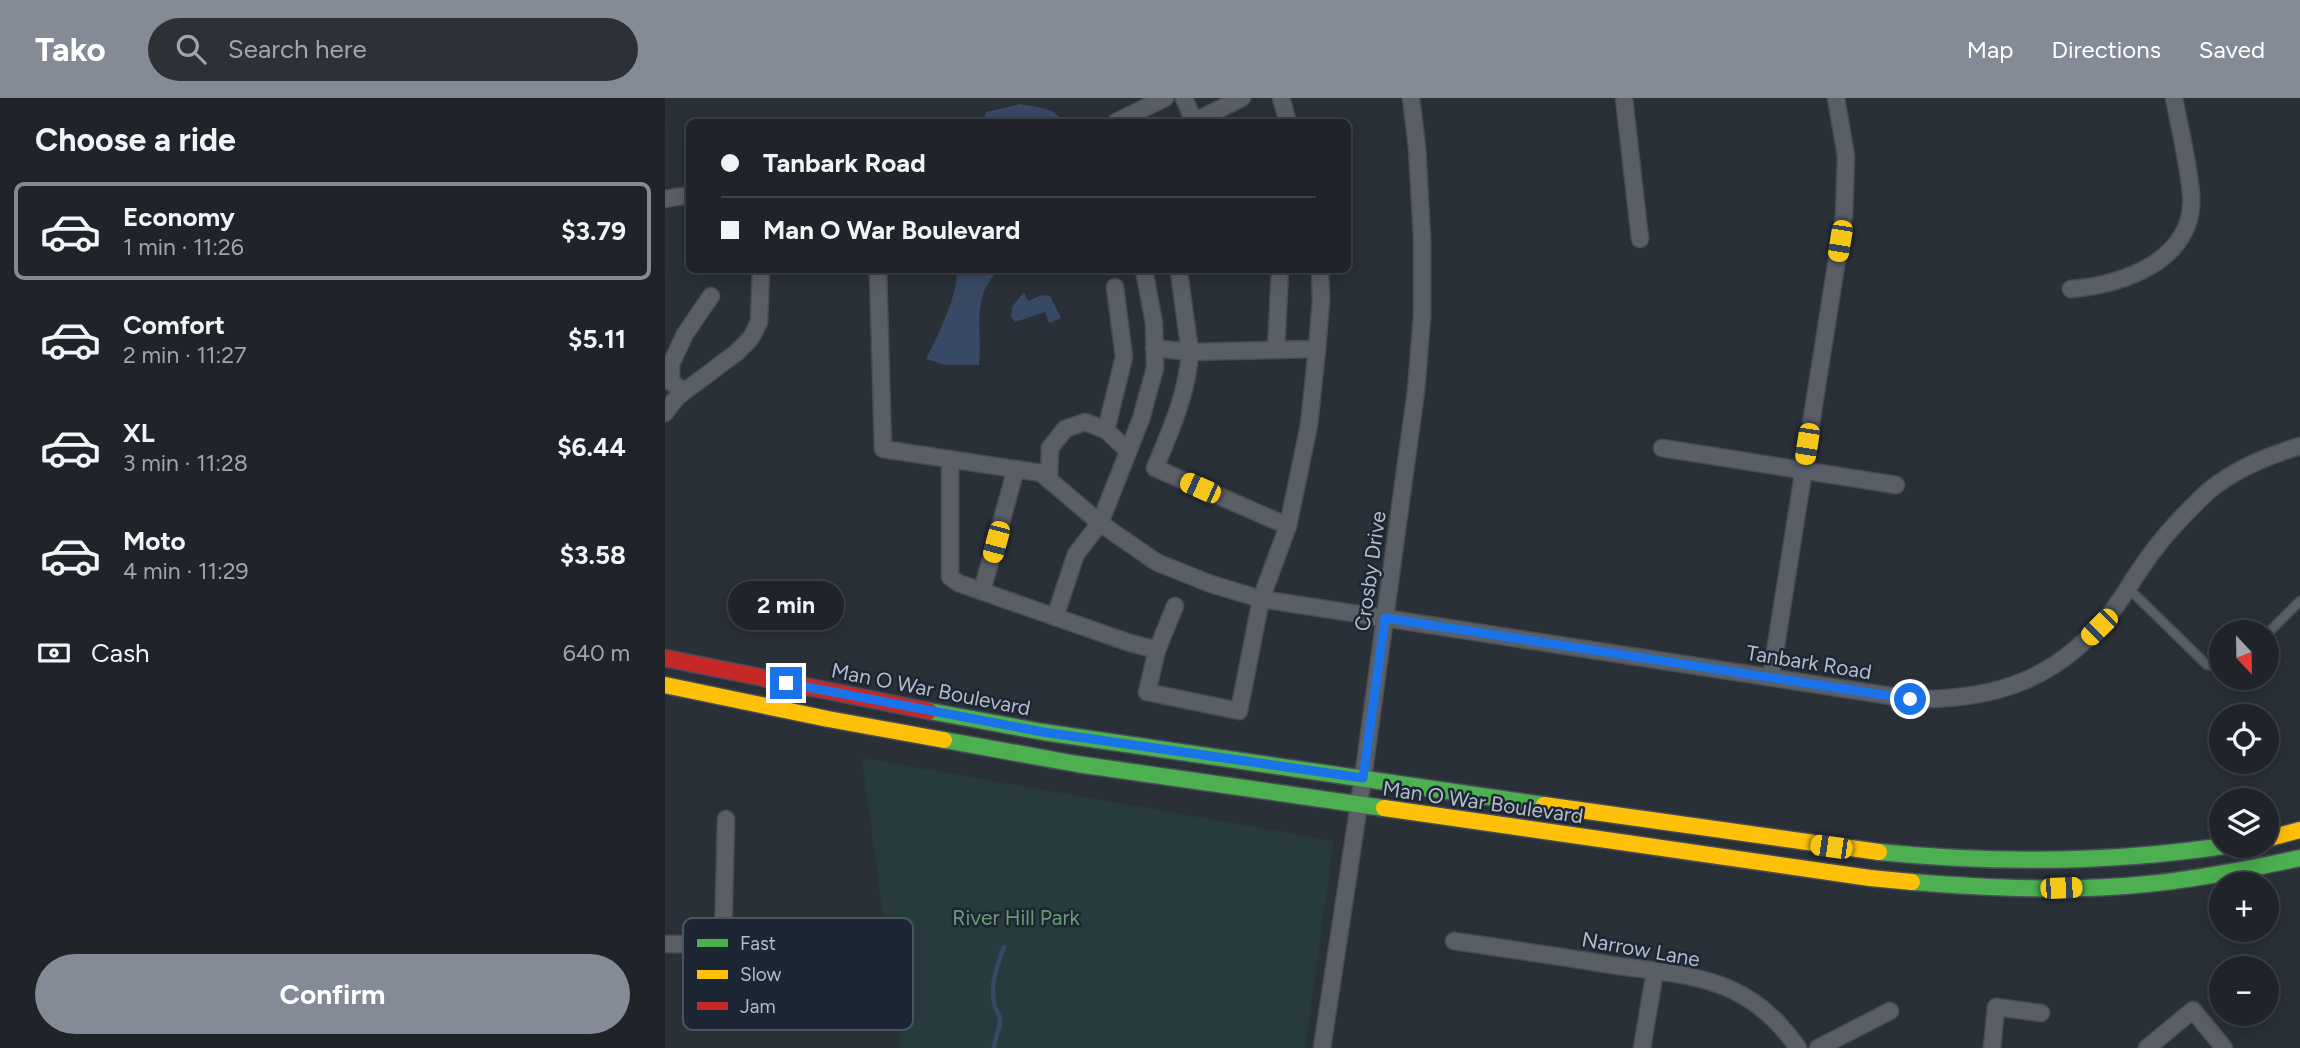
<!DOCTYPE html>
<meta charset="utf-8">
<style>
:root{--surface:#20242a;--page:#2d3036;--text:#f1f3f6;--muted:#a2a4a8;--line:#3d4147;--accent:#848b96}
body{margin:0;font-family:Figtree,sans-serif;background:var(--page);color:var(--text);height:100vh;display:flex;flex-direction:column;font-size:26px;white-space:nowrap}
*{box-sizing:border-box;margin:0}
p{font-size:23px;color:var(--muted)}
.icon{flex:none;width:38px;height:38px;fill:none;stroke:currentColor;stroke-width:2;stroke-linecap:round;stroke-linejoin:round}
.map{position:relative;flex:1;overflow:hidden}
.panel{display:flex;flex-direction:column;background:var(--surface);width:665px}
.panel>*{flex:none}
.top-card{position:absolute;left:21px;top:21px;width:665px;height:154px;border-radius:10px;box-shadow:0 4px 18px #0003,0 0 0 2px var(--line);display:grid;align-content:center;height:154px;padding:0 35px;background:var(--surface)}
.needle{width:46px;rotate:158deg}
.controls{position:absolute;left:1544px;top:522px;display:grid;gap:14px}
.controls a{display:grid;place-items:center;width:70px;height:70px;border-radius:50%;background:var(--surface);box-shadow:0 4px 18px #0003,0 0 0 2px var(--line);font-size:35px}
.end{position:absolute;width:32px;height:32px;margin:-16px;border:9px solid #1a73e8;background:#fff;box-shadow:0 0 0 4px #fff}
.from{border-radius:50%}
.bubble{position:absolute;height:49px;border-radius:24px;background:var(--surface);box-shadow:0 4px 18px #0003,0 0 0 2px var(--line);font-size:23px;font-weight:700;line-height:49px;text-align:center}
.car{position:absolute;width:21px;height:42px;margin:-21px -10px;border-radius:9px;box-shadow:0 0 5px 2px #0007;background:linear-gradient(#f5c518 24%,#345 0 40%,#f5c518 0 76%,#345 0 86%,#f5c518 0)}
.top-card b{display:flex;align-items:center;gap:24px;height:66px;font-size:26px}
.top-card b+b{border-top:2px solid var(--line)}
.top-card i{width:18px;height:18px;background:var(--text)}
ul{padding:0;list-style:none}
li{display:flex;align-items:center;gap:21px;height:98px;margin:0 14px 10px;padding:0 21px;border:4px solid transparent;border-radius:10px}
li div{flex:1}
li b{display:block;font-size:26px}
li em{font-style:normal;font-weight:700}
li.current{border-color:var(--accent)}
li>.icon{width:63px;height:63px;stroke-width:1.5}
h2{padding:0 35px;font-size:32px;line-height:84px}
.pay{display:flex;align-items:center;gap:18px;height:77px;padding:0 35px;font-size:26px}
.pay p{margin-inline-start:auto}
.action{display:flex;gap:14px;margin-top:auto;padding:14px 35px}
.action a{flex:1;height:80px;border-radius:42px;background:var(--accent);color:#fff;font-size:28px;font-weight:700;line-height:80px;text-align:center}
header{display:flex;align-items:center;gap:42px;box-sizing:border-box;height:98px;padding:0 35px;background:var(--accent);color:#fff}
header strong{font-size:33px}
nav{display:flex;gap:38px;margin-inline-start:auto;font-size:24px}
.search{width:490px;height:63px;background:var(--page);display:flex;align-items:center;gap:18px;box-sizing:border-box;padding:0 24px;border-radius:38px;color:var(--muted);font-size:26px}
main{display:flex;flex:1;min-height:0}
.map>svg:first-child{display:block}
</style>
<header>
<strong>Tako</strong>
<div class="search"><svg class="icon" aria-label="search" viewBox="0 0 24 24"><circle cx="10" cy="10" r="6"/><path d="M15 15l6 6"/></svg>Search here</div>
<nav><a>Map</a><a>Directions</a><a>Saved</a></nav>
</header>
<main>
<section class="panel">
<h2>Choose a ride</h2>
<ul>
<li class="current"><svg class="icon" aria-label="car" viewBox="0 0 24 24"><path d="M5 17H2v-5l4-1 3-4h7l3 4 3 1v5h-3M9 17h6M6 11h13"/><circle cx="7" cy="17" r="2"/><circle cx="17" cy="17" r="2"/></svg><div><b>Economy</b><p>1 min · 11:26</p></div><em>$3.79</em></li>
<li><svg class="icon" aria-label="car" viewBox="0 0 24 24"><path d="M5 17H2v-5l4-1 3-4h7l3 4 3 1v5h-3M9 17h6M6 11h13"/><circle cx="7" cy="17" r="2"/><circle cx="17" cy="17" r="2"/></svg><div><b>Comfort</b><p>2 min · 11:27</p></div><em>$5.11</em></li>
<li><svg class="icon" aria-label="car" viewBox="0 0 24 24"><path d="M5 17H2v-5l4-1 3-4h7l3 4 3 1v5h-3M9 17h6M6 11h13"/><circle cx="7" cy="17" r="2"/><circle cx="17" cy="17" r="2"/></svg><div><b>XL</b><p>3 min · 11:28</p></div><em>$6.44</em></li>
<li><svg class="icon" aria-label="car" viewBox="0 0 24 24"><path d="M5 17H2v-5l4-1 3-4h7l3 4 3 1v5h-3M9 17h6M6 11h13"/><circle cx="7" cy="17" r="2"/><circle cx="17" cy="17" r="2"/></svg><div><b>Moto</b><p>4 min · 11:29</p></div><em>$3.58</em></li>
</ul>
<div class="pay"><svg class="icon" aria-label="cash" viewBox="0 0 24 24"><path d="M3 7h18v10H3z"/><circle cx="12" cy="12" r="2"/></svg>Cash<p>640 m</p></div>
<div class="action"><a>Confirm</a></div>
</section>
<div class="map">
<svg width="1635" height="950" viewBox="0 0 1635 950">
<rect width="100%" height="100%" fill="#2a3038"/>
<polygon fill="#273a3e" points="197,660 669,743 640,950 236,950"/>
<g fill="#384963">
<path d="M355,6C370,9 391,9 398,24H318L321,14Z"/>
<path d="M292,172H332C328,178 323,185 320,191C310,214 317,243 314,267H280L261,261C273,238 293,197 292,172Z"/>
<polygon points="359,194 363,203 377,197 385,198 396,220 384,225 380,214 350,224 346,218 347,209"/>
</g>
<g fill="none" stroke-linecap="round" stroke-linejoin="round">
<path stroke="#384963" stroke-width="4.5" d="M329,950C330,940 335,930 335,924C336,917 331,914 330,909C324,889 332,867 339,849"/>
<defs>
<g id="lane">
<polyline points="1463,490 1542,567 1556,569"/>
<polyline points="1601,537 1635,503"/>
</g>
<g id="street">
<polyline points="519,0 529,24"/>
<polyline points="616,0 623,24"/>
<polyline points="959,0 975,141"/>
<polyline points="451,24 500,0"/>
<polyline points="528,24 577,0"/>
<polyline points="0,101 24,97"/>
<path d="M213,172L218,351L376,375L435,425L491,464L546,486L596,501L1245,601C1330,603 1394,581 1447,513C1457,501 1465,486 1474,473C1491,447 1514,421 1536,400C1561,375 1602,358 1635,348"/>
<path d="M1406,191C1459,187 1532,161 1526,95C1523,64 1515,31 1509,0"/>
<path d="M489,250L525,254C522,297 506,331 490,370L623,428L644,327L652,251L525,254L514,174"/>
<polyline points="652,251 656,203 655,172"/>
<polyline points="611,252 615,172"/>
<polyline points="19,293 6,284 6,266 20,236 46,198"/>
<polyline points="0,315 12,299 71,255 86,240 94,224 96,172"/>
<polyline points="441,332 459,259 450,189"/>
<polyline points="997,350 1231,387"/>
<polyline points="285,361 285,479 293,485 465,545 492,552 482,594 574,613 596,501 623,428"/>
<polyline points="384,382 385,350 400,331 420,324 441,332 463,353"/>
<polyline points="317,493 351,371"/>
<polyline points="390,519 411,456 435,425 476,321 490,270 489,225 479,172"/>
<polyline points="492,552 510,508"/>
<polyline points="1106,579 1179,117 1181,58 1171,0"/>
<path d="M789,843C844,851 899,859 954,868C990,873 1031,876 1065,891C1094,904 1115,924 1133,950"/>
<polyline points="58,845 61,721"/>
<polyline points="0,846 122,848"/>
<polyline points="657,950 698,680 751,293 757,218 757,139 752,49 746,0"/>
<polyline points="977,950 990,873"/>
<polyline points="1153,950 1225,913"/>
<polyline points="1327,950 1331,909 1376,915"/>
<polyline points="1482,950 1528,912 1559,950"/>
</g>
<g id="fast">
<polyline points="264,613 378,634 879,707"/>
<polyline points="279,642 412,666 719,710"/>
<path d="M1214,754C1333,766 1448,765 1566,747"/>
<path d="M1247,784C1325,790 1404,794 1482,786C1534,781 1584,771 1635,760"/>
</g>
<g id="slow">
<polyline points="0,587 163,621 279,642"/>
<polyline points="879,707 1214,754"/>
<polyline points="719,710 1205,780 1247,784"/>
<polyline points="1601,741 1635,732"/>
</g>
<polyline id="jam" points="0,560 264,613"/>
</defs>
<use href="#lane" stroke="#484c53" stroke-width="11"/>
<use href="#street" stroke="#484c53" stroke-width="19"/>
<use href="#fast" stroke="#484c55" stroke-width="19"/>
<use href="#slow" stroke="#484c55" stroke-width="19"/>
<use href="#jam" stroke="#484c55" stroke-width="19"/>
<use href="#lane" stroke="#5a5e66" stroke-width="8"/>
<use href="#street" stroke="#5a5e66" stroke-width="16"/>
<use href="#fast" stroke="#4caf50" stroke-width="16"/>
<use href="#slow" stroke="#ffc107" stroke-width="16"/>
<use href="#jam" stroke="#c62828" stroke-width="16"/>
</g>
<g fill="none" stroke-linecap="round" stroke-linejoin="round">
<polyline stroke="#1a73e8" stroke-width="9" points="121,585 378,634 698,680 720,520 1245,601"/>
</g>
<g text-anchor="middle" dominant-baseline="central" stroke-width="5" stroke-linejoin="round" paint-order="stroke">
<g font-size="21" fill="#b4bcc9" stroke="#1d2633">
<text transform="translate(705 473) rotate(-82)">Crosby Drive</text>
<text transform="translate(1144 564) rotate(9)">Tanbark Road</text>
<text transform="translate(266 591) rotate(11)">Man O War Boulevard</text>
<text transform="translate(818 704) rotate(8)">Man O War Boulevard</text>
<text transform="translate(976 851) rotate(10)">Narrow Lane</text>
</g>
<g font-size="21" fill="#6b9a76" stroke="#1d2633">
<text x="351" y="819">River Hill Park</text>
</g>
</g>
<rect x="18" y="820" width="230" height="112" rx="10" fill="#1d2633" stroke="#4a5360" stroke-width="2"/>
<rect x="32" y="841" width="31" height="8" fill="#4caf50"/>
<rect x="32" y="872" width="31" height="9" fill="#ffc107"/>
<rect x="32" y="904" width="31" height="8" fill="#c62828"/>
<g font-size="19" fill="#b4bcc9">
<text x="75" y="852">Fast</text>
<text x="75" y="883">Slow</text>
<text x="75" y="915">Jam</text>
</g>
</svg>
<div class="controls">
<a><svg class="needle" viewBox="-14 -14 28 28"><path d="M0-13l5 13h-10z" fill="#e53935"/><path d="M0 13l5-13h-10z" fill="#a2a4a8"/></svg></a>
<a><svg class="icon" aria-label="locate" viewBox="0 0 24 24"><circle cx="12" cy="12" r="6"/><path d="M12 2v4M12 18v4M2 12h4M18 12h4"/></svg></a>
<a><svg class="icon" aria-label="layers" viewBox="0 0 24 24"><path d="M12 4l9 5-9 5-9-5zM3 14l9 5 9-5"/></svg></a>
<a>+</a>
<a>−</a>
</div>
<i class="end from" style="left:1245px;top:601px"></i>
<i class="end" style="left:121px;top:585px"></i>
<div class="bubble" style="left:63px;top:483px;width:116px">2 min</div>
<i class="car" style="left:1175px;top:143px;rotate:189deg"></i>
<i class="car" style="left:1142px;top:346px;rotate:189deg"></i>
<i class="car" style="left:535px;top:390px;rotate:294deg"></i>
<i class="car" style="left:331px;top:444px;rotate:195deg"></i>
<i class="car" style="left:1434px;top:529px;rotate:225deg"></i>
<i class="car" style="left:1166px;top:749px;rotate:278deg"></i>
<i class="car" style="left:1396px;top:790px;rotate:88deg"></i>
<div class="top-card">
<b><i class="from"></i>Tanbark Road</b>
<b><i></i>Man O War Boulevard</b>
</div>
</div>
</main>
